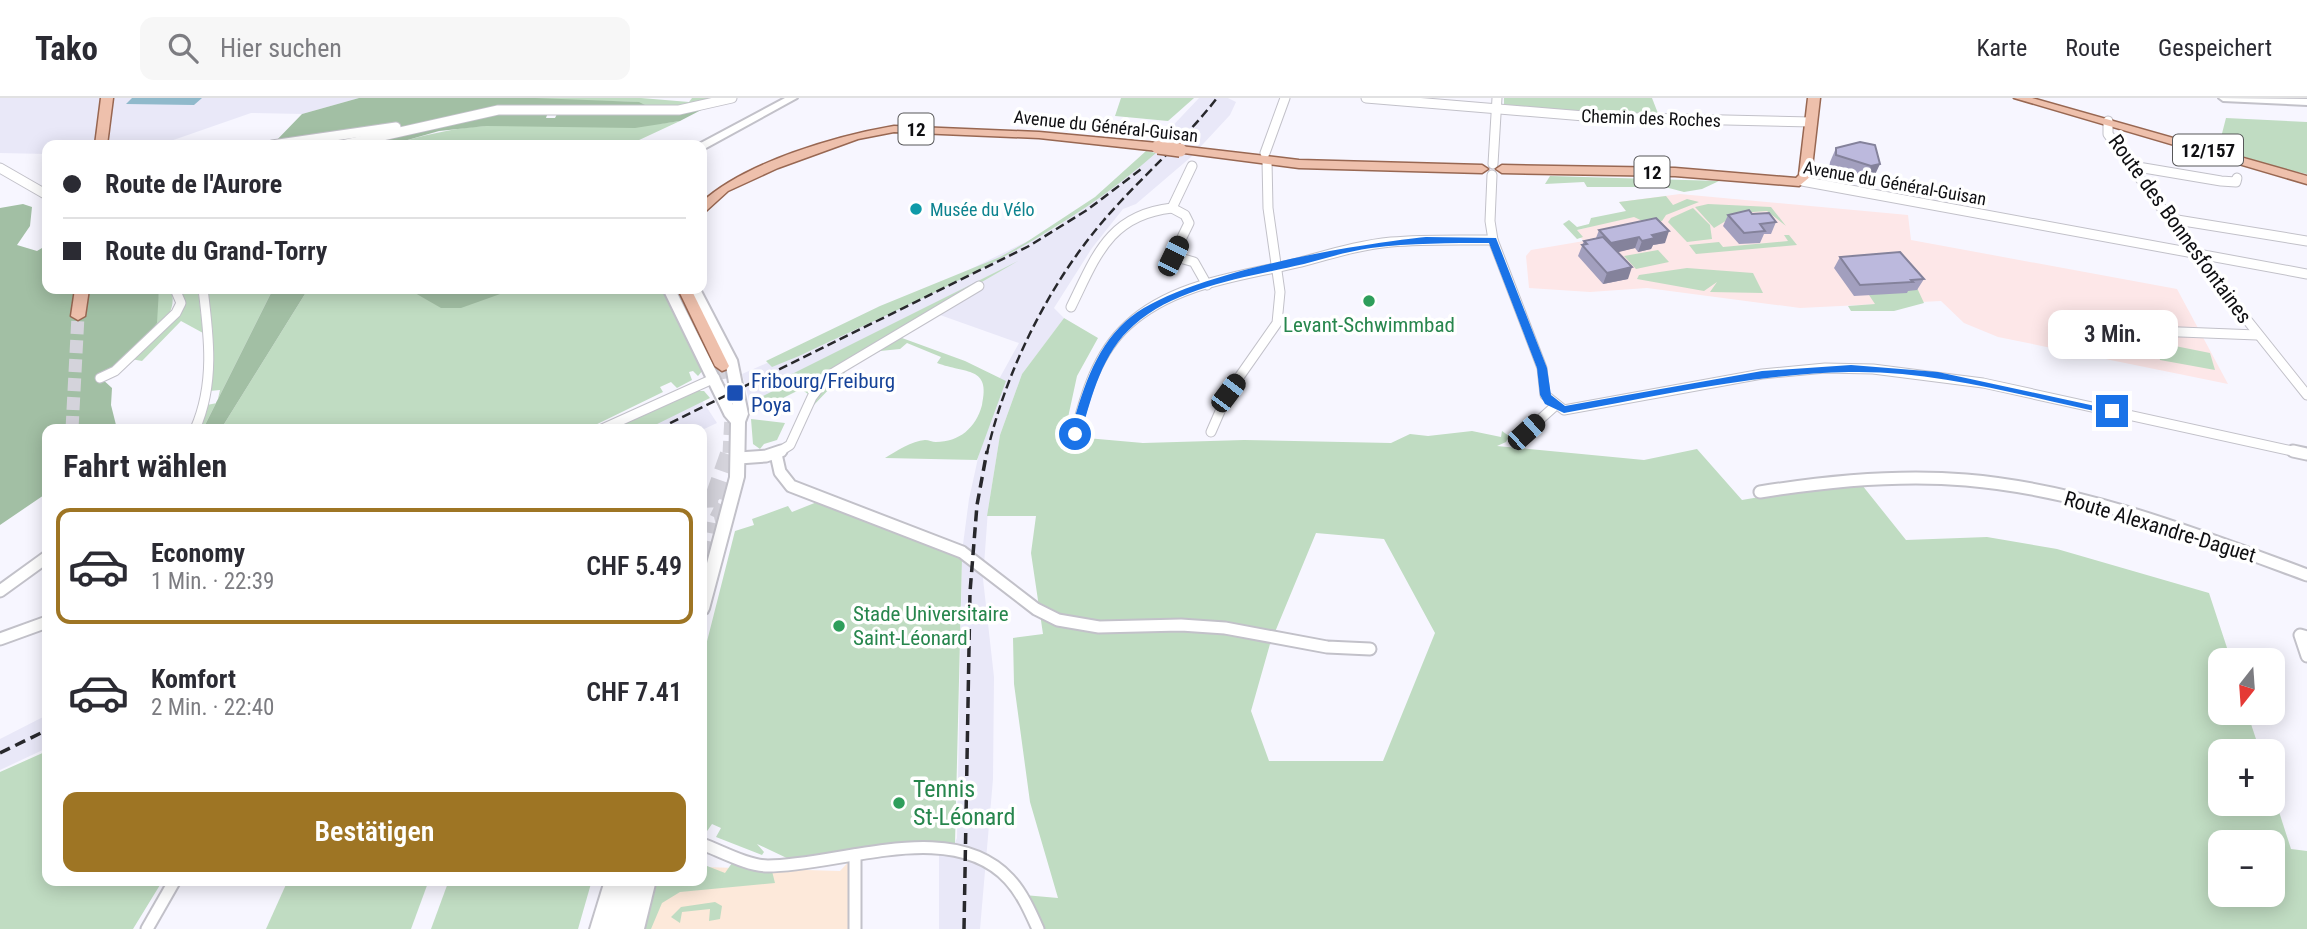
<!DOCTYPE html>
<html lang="de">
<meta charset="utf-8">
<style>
:root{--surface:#fff;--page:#f7f7f7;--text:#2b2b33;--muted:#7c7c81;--line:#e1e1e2;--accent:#9e7524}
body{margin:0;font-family:"Roboto Condensed",sans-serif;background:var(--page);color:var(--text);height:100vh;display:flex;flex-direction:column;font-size:26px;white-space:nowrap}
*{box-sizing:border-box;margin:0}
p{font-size:23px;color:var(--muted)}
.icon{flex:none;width:38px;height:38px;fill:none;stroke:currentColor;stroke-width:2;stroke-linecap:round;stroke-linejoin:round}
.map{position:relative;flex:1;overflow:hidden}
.panel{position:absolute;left:42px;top:326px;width:665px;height:462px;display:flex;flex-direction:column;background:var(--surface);border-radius:14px;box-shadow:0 4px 18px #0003}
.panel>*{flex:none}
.banner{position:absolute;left:42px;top:42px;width:665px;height:154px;border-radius:14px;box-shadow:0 4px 18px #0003;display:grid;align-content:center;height:154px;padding:0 21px;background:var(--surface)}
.needle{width:46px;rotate:197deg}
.fabs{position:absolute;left:2208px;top:550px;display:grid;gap:14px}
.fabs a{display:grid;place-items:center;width:77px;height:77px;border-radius:14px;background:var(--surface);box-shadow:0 4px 18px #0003;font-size:35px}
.end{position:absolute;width:32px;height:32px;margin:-16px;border:9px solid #1a73e8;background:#fff;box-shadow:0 0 0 4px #fff}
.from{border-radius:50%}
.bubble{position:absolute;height:49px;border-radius:14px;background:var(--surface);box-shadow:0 4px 18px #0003;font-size:23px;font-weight:600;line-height:49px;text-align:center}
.car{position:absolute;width:21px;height:42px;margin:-21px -10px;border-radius:9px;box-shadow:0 0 5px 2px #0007;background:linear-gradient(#222 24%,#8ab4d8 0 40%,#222 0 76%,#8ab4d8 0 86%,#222 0)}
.banner b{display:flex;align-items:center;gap:24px;height:66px;font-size:26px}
.banner b+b{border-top:2px solid var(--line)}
.banner i{width:18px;height:18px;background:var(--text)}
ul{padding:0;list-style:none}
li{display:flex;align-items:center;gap:21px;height:116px;margin:0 14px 10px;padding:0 7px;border:4px solid transparent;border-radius:14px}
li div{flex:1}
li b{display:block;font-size:26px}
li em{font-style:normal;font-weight:600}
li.on{border-color:var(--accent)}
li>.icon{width:63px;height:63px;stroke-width:1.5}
h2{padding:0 21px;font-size:32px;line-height:84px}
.button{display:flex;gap:14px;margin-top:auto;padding:14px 21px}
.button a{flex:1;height:80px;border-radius:14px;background:var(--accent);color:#fff;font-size:28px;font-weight:600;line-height:80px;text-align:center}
header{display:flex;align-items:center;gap:42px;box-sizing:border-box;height:98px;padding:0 35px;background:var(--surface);border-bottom:2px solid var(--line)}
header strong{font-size:33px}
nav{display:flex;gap:38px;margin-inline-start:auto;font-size:24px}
.search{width:490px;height:63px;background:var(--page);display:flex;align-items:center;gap:18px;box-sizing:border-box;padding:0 24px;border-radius:14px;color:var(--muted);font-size:26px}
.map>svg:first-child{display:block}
</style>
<header>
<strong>Tako</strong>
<div class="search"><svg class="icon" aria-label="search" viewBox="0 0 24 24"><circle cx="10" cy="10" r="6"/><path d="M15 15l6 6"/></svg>Hier suchen</div>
<nav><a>Karte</a><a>Route</a><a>Gespeichert</a></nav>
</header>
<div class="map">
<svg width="2307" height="831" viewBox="0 0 2307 831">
<rect width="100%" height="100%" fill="#f7f6ff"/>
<polygon fill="#fde9da" points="855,757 855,831 640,831 649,795 663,782 702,782 702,769 840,773"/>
<g fill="#e9e8f8">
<polygon points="0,0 359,0 302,16 251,15 159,47 47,47 47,56 0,55"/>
<polygon points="1199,0 1228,0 1236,4 1230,17 1191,59 1136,106 1123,111 1092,150 1054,210 1064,220 1022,276 1000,337 988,412 983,481 994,579 993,681 980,831 939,831 939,750 955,745 957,740 962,454 969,401 993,292 1019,245 940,217 900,234 753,316 742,276 883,214 1058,128 1128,75"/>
<polygon points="698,296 717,325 702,332 626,331"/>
<polygon points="47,617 47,650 0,672 0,641"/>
</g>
<polygon fill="#fde7e8" points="1680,96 1908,117 1911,142 2177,191 2228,286 1998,239 1964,225 1941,203 1800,210 1647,190 1590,194 1529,190 1526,158 1531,152 1584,143 1574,133 1630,118 1619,104"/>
<g fill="#c0dcc2" fill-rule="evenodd">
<polygon points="535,0 641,0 689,4 692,0 725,0 696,7 645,9 638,4 533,2"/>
<polygon points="1121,0 1194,0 1168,23 1115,18"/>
<polygon points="1504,0 1652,0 1659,18 1504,11"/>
<polygon points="2226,20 2307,24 2307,76 2293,73 2307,78 2194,44 2218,51"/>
<path d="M680,23L637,43L579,47H390C421,38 452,30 485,28C551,24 615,33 680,23Z"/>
<path d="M1146,53L1156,55C1052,147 923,199 799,258L772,269L766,263L880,208L1000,159L1025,145L1095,99Z"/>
<polygon points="1550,78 1719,83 1702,91 1684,94 1665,89 1587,89 1584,84 1545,86"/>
<polygon points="1666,98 1673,107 1687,101 1699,104 1666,117 1662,123 1649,126 1634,119 1577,132 1583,139 1577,141 1563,126 1569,122 1577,129 1589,126 1591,120 1626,113 1619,104"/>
<polygon points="1708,106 1771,109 1786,128 1767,113 1739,115 1714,130 1695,109"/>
<polygon points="1693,110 1710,127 1712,141 1687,144 1668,124 1671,120"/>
<polygon points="1784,137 1789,137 1797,147 1696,156 1689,147 1719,144 1723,149 1788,143"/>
<polygon points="1658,152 1669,164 1636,171 1624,158"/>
<polygon points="1018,163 830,272 808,296 801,291 767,308 759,300 781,289 776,284"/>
<polygon points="1907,168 1924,205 1894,213 1851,213 1848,208 1875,206 1869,197"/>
<polygon points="1687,170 1753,175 1763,195 1710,194 1717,184 1704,193 1637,181 1639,177"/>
<path d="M159,191H171C180,219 152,234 134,252L158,200Z"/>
<polygon points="179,191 198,191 203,235 181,223 142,263 131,261 179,215"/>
<polygon points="206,191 273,191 203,331 199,331 207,307 217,305 220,292 209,293 213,235"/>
<polygon points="317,191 408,191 415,195 507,195 514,191 663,191 703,272 698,278 693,273 689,274 692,282 677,290 671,284 660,289 663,294 587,331 221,331 305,196"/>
<path d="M1064,220L1098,240L1077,278L1064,338L1143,345L1244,342L1391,345L1410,336L1428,338L1472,333L1501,339L1502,333L1509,338L1506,344L1497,348L1644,362L1697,351L1742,402L1858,382L1906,442L1987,439L2057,451L2209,495L2231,562H2221V614H2247L2260,653H2221V705H2273V695L2291,751L2307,753V831H1038L1024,797L1058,800L1030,704L1014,586L1013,540L1043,536L1031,455L1036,418H987L1000,337L1022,276ZM1316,435L1384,441L1435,535L1383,663H1269L1251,613L1270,546ZM2221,744H2273V796H2221Z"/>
<path d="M902,240L965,263L1006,283L977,362L885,360C896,353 912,343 925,342C929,342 932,344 936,344C959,344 976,330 982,307C991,268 966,276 937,265L941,259L907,245L900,251L880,253L851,268L812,309C821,275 865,259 893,241Z"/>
<polygon points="2155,244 2210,255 2215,272 2160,262"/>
<polygon points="691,293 704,293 710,300 647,331 614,331"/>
<polygon points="751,321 785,325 777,342 764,346 760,351 753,346"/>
<polygon points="817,404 916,439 962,461 955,745 929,745 791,762 757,746 764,754 762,757 716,739 721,730 712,726 705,736 702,734 702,563 735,433 754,427 752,421 788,408 792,414"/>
<polygon points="47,653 47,782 163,782 133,831 0,831 0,674"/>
<polygon points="732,765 752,772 772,773 775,785 680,794 662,805 651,831 644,831 656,782 702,782 702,766 725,775"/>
<polygon points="288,782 429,782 411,831 266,831"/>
<polygon points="449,782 592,782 578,831 431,831"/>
<polygon points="715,804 722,808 720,821 709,823 710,811 682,814 680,825 671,819 681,809"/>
</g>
<g fill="#a2bfa4">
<polygon points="359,0 535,0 639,4 645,7 548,14 546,20 555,20 558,14 657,17 703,11 680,23 635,30 486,28 439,33 390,47 272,47 302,16"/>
<polygon points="23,106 32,109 30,128 17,147 37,153 47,147 47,191 159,191 157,225 134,252 101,280 112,290 111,307 117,331 47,331 47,395 0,427 0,110"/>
<polygon points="273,191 317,191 305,196 221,331 203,331"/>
<polygon points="408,191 514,191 461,210 441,210"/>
</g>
<polygon fill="#90b9cb" points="132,0 202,0 194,7 126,6"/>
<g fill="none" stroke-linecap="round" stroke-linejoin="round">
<polyline stroke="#d4d3db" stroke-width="16" stroke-dasharray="16 8" stroke-linecap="butt" points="702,458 709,424"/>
<g stroke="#d4d3db" stroke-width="13" stroke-dasharray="13 6" stroke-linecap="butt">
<polyline points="722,268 731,319 729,355"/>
<polyline points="72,331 78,218"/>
</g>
<g stroke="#d4d3db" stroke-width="18" stroke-dasharray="18 9" stroke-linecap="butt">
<polyline points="714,399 730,353"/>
<polyline points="702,401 718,400 725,407 718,421 702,425"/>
</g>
<defs>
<g id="minor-far1">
<polyline points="1366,0 1596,19 1811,24"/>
<polyline points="2108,23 2108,36 2196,158 2307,297"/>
<polyline points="272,47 396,29"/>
<polyline points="342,47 498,12 679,12 732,0"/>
<polyline points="1265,55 1285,0"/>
<polyline points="1493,66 1497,0"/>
<polyline points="1192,68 1172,110 1185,117 1189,125 1173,158 1194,164 1207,187"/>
<polyline points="2132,68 2221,83 2236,84 2237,80"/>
<polyline points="0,70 47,97"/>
<polyline points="1492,77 1490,123 1493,142 1542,270 1545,297 1564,312 1762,276 1825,270 1873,271 1983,285 2301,355"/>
<polyline points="1802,83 2307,176"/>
<polyline points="2171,121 2307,143"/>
<path d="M1071,209C1096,158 1109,117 1172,110"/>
<polyline points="2155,233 2257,237"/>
<polyline points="100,280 115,273 176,215 181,205 175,191"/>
<path d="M195,331C215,286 209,238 203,191"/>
<polyline points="602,331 715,280"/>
<polyline points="1211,334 1228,295 1277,225 1280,194 1268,110 1267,63"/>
<polyline points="1526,334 1555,308"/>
<path d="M1075,336C1085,297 1097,255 1128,227C1174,185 1239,179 1297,165C1328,157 1359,147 1391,144C1425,141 1459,142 1493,142"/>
<polyline points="777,355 790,347 812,299 828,278 979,188"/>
</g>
<g id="minor">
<polyline points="2293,353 2307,356"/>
<polyline points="776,356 780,374 791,388 962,454 1036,511 1058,522 1099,529 1181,527 1225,530 1327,549 1370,551"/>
<polyline points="739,360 766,358 781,353"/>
<path d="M1760,394C1828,383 1897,376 1966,382C2084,392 2196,436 2307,477"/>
<polyline points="0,493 47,459"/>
<polyline points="2307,539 2300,537 2307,558"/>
<polyline points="0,541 47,524"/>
<path d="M702,746C721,753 748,768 768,768C839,768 952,719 1009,781C1022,795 1030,813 1038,831"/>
<polyline points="855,757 855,831"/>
<polyline points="147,831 175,782"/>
</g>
<polygon id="tertiary" points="2219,0 2307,1 2307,7 2223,3"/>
<g id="secondary">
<polygon points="785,0 797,0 706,50 702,51 702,47 697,47"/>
<polygon points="663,191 675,191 733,307 725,262 688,191 700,191 737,262 748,316 745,324 744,379 709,511 707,515 702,517 702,484 730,379 731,325 725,318"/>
<polygon points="605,782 656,782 644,831 590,831"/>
</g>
<g id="primary">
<polygon points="101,0 113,0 107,47 95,47"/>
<polygon points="1808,0 1820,0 1811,78 1799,88 1675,78 1502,75 1496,71 1502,67 1675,70 1796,80 1799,77"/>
<polygon points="2014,0 2032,0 2307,78 2307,86"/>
<path d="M894,28L1039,34L1158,45L1164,49L1158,53L1039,40L894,34L858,41L778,70L728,93L706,113L702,114V104C746,64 836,38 894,28Z"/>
<polygon points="1180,48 1299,62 1482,67 1488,71 1482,75 1299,70 1176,54 1174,52"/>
<polygon points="75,191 89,191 85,218 78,222 71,218"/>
<polygon points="678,191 691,191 729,268 727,271 722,273 715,268"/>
</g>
</defs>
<use href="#minor-far1" stroke="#c2c1c9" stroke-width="11"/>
<use href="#minor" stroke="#c2c1c9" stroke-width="15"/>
<use href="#tertiary" stroke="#c2c1c9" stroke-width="4"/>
<use href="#secondary" stroke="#c2c1c9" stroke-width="4"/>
<use href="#primary" stroke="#986752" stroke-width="3"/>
<use href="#minor-far1" stroke="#fff" stroke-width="9"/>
<use href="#minor" stroke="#fff" stroke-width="11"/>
<use href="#tertiary" fill="#fff" fill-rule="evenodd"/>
<use href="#secondary" fill="#fff" fill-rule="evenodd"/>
<use href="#primary" fill="#eec0ac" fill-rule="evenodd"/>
<g stroke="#28282c" stroke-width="2.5" stroke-dasharray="9 4.5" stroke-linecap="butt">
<polyline points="658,331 1029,148 1087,112 1144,69"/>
<path d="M987,355C1006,272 1049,186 1104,122C1140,80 1183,44 1217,0"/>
</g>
<g stroke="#28282c" stroke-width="3.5" stroke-dasharray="11 6" stroke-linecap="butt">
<polyline points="0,655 47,632"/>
<polyline points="964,831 970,494 977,407 987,353"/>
</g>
<defs>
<polyline id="primary-bridge" points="1158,49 1180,52"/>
</defs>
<use href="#primary-bridge" stroke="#986752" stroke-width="16" stroke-linecap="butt"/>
<use href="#primary-bridge" stroke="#eec0ac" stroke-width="13"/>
</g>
<g fill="#a29fbe">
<polygon points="1875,47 1873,81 1864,83 1829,72 1830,64 1836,50"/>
<polygon points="1752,116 1776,124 1771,136 1764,136 1760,145 1739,146 1723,128 1728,117"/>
<polygon points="1656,120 1665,145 1653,147 1651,151 1638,154 1635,150 1617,154 1628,181 1603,186 1578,158 1584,143 1596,140 1599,132"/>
<polygon points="1840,159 1924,181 1917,192 1908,193 1907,195 1854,198 1834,170"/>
</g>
<g fill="#84829b">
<polygon points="1880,66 1873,81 1864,83 1871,68"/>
<polygon points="1669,133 1665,145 1653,147 1651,151 1638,154 1642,143 1652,137"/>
<polygon points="1639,139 1635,150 1607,157 1611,145"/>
<polygon points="1632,169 1628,181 1603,186 1607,175"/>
</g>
<g fill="#bcb9dd" stroke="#84829b" stroke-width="2">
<polygon points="1860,44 1875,47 1880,66 1871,68 1836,57 1836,50"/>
<polygon points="1749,112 1752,116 1769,115 1776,124 1760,126 1765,133 1744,135 1728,117"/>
<polygon points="1656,120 1669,133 1652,137 1655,140 1642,143 1639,139 1611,145 1599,132"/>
<polygon points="1603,139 1632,169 1607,175 1582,147 1587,146 1584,143"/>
<polygon points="1900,154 1924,181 1911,182 1913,184 1860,187 1840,159"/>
</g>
<path fill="#1a73e8" d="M1426,139L1496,140L1547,270L1551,297L1565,308L1762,273L1851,267L1938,274L2118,313L2112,317C2027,299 1937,272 1849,274C1753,276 1658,298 1564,315L1545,306L1540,297L1537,270L1489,145C1450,145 1411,145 1371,150C1349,153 1326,160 1304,166C1248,179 1178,188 1134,227C1102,255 1092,297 1081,336L1075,340L1070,336C1082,295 1093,253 1126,223C1177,176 1355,146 1426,139Z"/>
<circle fill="#0f9aa8" stroke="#fff" stroke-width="2.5" cx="916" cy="111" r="7"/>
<g fill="#2e9e5b" stroke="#fff" stroke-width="2.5">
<circle cx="1369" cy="203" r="7"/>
<circle cx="839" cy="528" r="7"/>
<circle cx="899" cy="705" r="7"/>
</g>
<rect fill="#1a4fb4" stroke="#fff" stroke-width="2.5" x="726" y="286" width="18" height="18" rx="3.5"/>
<g text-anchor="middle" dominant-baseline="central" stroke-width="7" stroke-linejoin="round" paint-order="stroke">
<g font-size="18" fill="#0f0f12" stroke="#fff">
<text transform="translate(1651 20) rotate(2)">Chemin des Roches</text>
<text transform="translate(1106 28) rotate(6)">Avenue du Général-Guisan</text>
<text transform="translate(1895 85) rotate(10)">Avenue du Général-Guisan</text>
</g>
<g font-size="18" fill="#0d838f" stroke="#fff" text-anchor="start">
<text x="930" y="111">Musée du Vélo</text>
</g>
<g fill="#fff" stroke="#575759" stroke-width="2">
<rect x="898.5" y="15.5" width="35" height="31" rx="5"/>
<rect x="2173" y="36.5" width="70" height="31" rx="5"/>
<rect x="1634.5" y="58.5" width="35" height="31" rx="5"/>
</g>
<g font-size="19" font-weight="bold" fill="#0f0f12">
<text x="916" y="31">12</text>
<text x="2208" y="52">12/157</text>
<text x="1652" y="74">12</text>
</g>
<g font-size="21" fill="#0f0f12" stroke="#fff">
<text transform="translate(2180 131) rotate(54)">Route des Bonnesfontaines</text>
<text transform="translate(2160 429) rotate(17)">Route Alexandre-Daguet</text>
</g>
<g font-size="21" fill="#27864d" stroke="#fff">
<text x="1369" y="227">Levant-Schwimmbad</text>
<text x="853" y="516" text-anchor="start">Stade Universitaire<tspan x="853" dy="24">Saint-Léonard</tspan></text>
</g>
<g font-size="21" fill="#164399" stroke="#fff" text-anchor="start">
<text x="751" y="283">Fribourg/Freiburg<tspan x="751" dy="24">Poya</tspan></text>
</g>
<g font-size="24" fill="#27864d" stroke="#fff" text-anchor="start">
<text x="913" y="691">Tennis<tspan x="913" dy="28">St-Léonard</tspan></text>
</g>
</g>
</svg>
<div class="fabs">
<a><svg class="needle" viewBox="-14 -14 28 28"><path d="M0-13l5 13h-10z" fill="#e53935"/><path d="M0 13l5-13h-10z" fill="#7c7c81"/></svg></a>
<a>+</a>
<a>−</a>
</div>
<i class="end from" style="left:1075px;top:336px"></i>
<i class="end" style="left:2112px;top:313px"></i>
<div class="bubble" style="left:2048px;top:212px;width:130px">3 Min.</div>
<i class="car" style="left:1173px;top:158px;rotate:26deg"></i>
<i class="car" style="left:1228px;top:295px;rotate:37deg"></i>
<i class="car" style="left:1526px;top:334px;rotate:48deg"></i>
<div class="banner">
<b><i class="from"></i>Route de l'Aurore</b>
<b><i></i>Route du Grand-Torry</b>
</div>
<section class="panel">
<h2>Fahrt wählen</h2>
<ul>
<li class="on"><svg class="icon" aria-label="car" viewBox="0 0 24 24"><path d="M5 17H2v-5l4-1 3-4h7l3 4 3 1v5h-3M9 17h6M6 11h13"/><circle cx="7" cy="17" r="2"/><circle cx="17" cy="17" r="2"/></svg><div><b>Economy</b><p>1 Min. · 22:39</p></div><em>CHF 5.49</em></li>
<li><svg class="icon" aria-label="car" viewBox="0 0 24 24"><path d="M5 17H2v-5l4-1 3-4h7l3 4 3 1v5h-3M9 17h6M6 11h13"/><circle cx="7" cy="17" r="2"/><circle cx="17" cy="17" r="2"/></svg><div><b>Komfort</b><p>2 Min. · 22:40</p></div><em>CHF 7.41</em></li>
</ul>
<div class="button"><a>Bestätigen</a></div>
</section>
</div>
